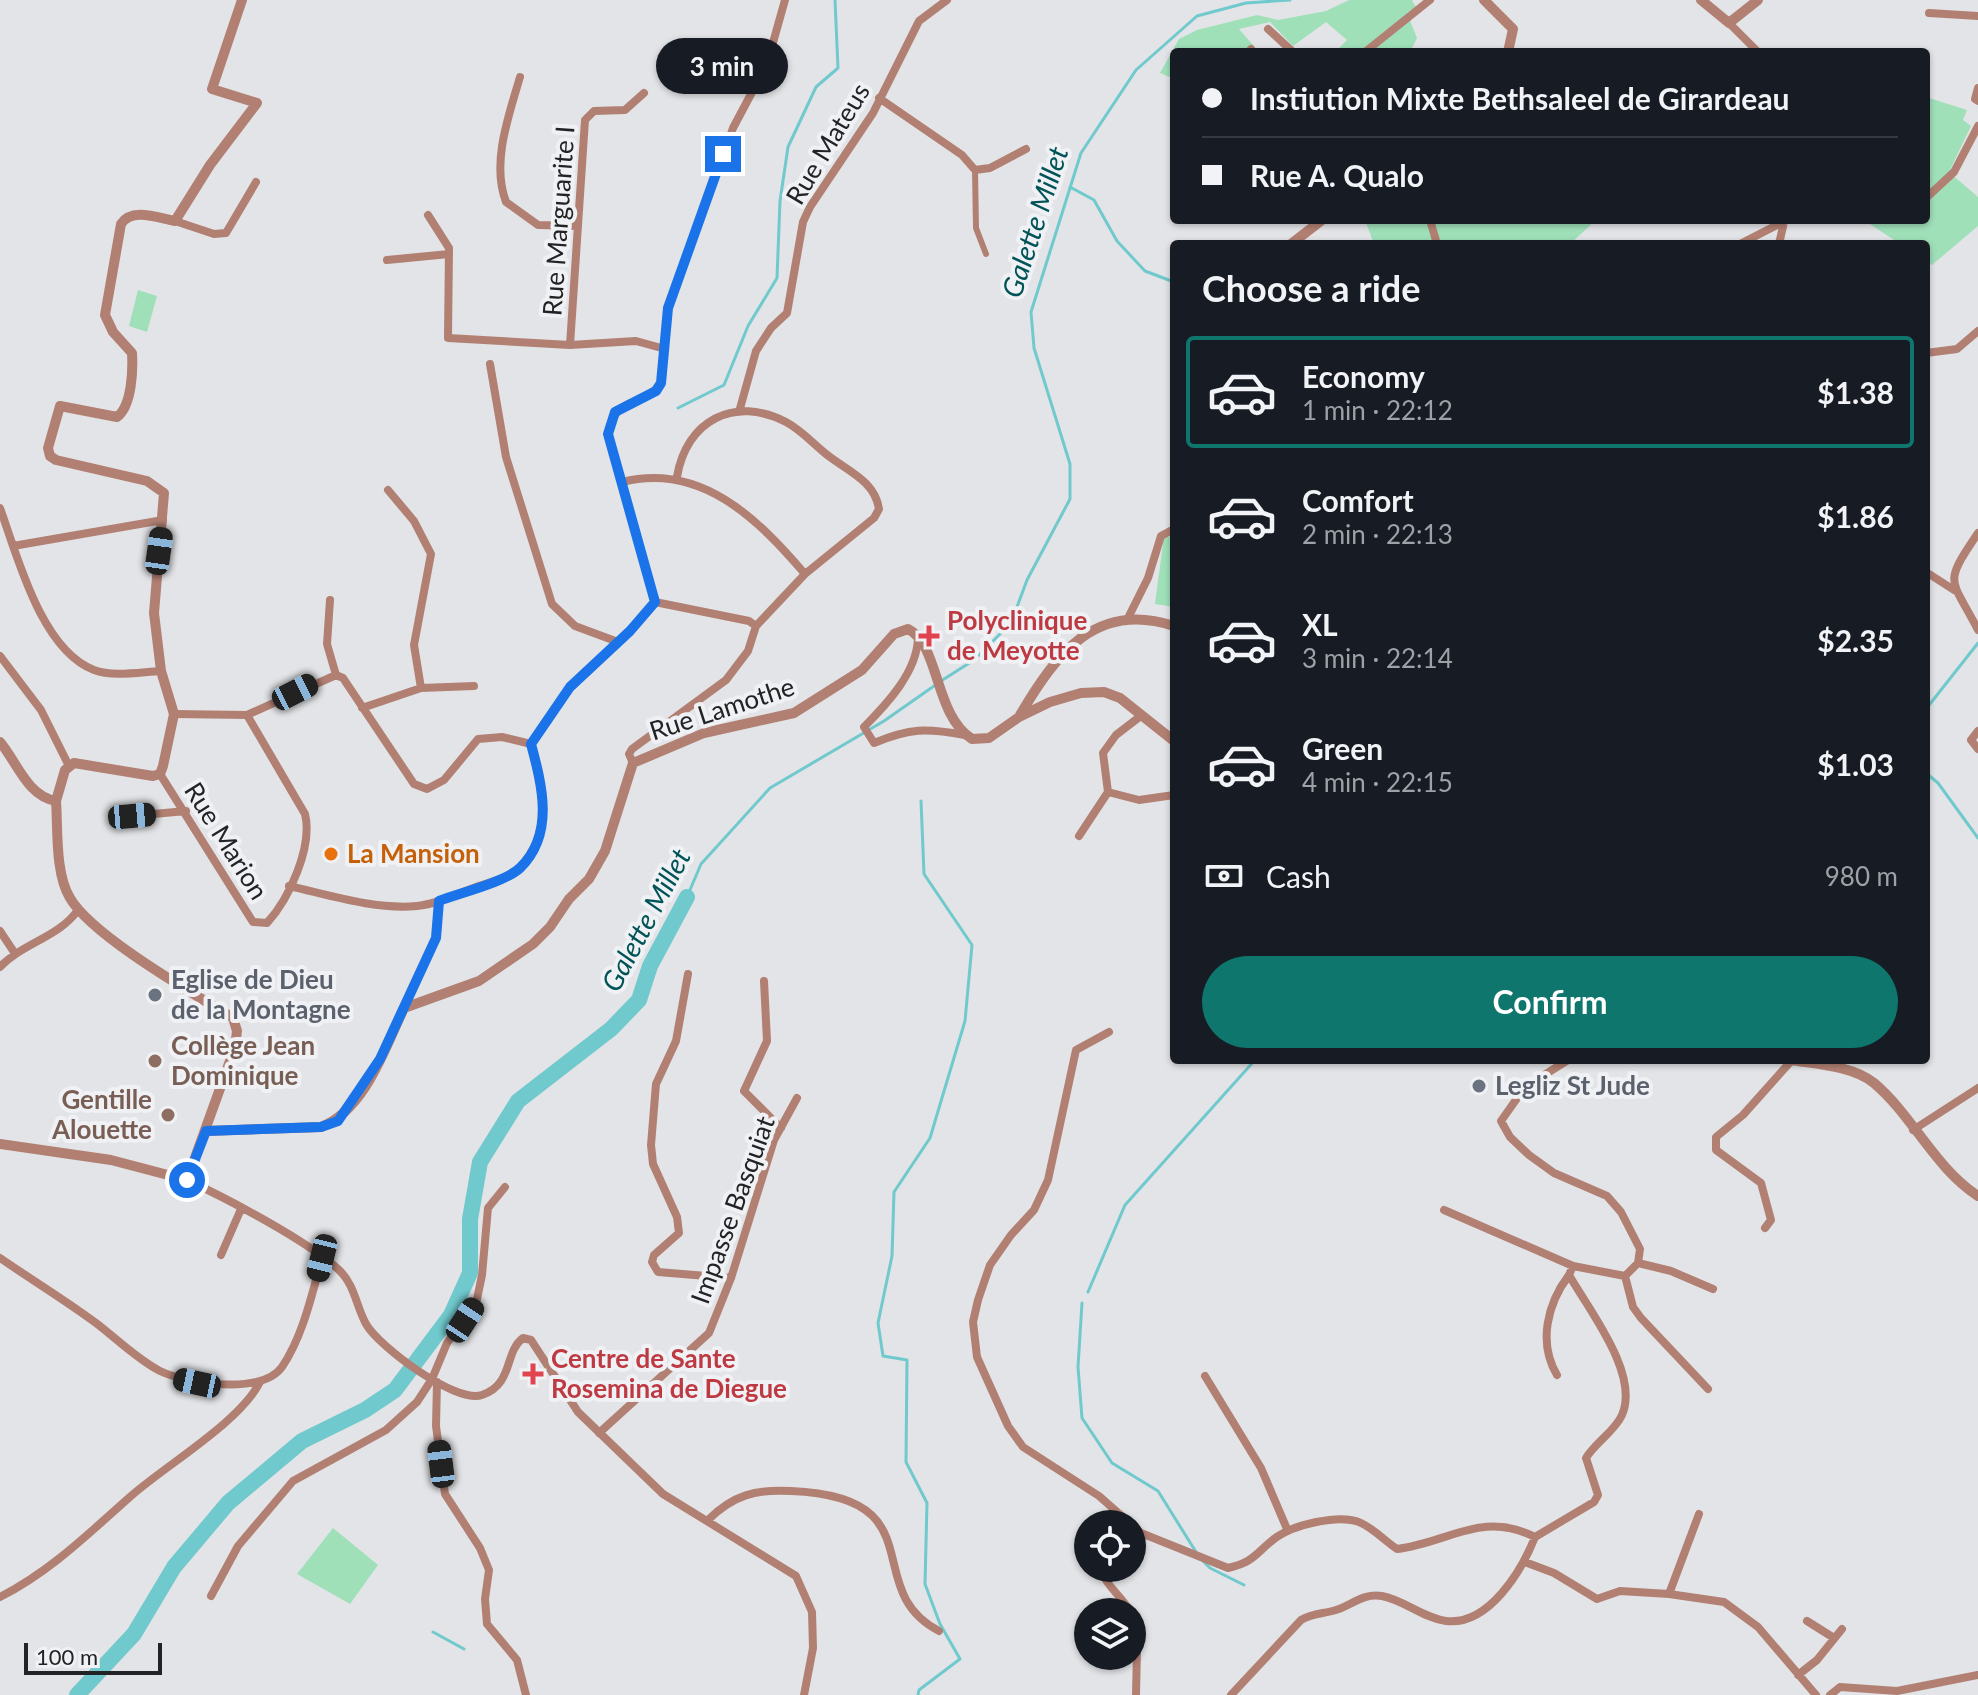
<!DOCTYPE html>
<html lang="en">
<head>
<meta charset="utf-8">
<style>
	body { margin:0; font-family:Lato,sans-serif; background:#242831; color:#f1f3f6; height:100vh; display:flex; flex-direction:column; font-size:30px; white-space:nowrap }
	* { box-sizing:border-box; margin:0 }
	p { font-size:26px; color:#9ea1a6 }
	.icon { flex:none; width:44px; height:44px; fill:none; stroke:currentColor; stroke-width:2; stroke-linecap:round; stroke-linejoin:round }
	.map { position:relative; flex:1; overflow:hidden }
	.sheet { position:absolute; left:1170px; top:240px; width:760px; height:824px; display:flex; flex-direction:column; background:#171b24; border-radius:8px; box-shadow:0 2px 6px #0004 }
	.sheet>* { flex:none }
	.guide { position:absolute; left:1170px; top:48px; width:760px; height:176px; border-radius:8px; box-shadow:0 2px 6px #0004; display:grid; align-content:center; height:176px; padding:0 32px; background:#171b24 }
	.fabs { position:absolute; left:1074px; top:1510px; display:grid; gap:16px }
	.fabs a { display:grid; place-items:center; width:72px; height:72px; border-radius:50%; background:#171b24; box-shadow:0 2px 6px #0004; font-size:40px }
	.scale { position:absolute; left:24px; bottom:20px; width:138px; box-sizing:border-box; padding-left:8px; border:4px solid #222324; border-top:0; font-size:22px; line-height:28px; white-space:nowrap; color:#222324; -webkit-text-stroke:6px #f0f1f4; paint-order:stroke }
	.end { position:absolute; width:36px; height:36px; margin:-18px; border:10px solid #1a73e8; background:#fff; box-shadow:0 0 0 4px #fff }
	.from { border-radius:50% }
	.bubble { position:absolute; height:56px; border-radius:28px; background:#171b24; box-shadow:0 2px 6px #0004; font-size:26px; font-weight:700; line-height:56px; text-align:center }
	.car { position:absolute; width:24px; height:48px; margin:-24px -12px; border-radius:10px; box-shadow:0 0 6px 2px #0007; background:linear-gradient(#222 24%,#8ab4d8 0 40%,#222 0 76%,#8ab4d8 0 86%,#222 0) }
	.guide b { display:flex; align-items:center; gap:28px; height:76px; font-size:30px }
	.guide b+b { border-top:2px solid #363941 }
	.guide i { width:20px; height:20px; background:#f1f3f6 }
	ul { padding:0; list-style:none }
	li { display:flex; align-items:center; gap:24px; height:112px; margin:0 16px 12px; padding:0 16px; border:4px solid transparent; border-radius:8px }
	li div { flex:1 }
	li b { display:block; font-size:30px }
	li em { font-style:normal; font-weight:700 }
	li.active { border-color:#0f766e }
	li>.icon { width:72px; height:72px; stroke-width:1.5 }
	h2 { padding:0 32px; font-size:36px; line-height:96px }
	.pay { display:flex; align-items:center; gap:20px; height:88px; padding:0 32px; font-size:30px }
	.pay p { margin-inline-start:auto }
	.button { display:flex; gap:16px; margin-top:auto; padding:16px 32px }
	.button a { flex:1; height:92px; border-radius:48px; background:#0f766e; color:#fff; font-size:32px; font-weight:700; line-height:92px; text-align:center }
	.map>svg:first-child { display:block }
	.green { fill:#9fe0b9 }
	.lines { fill:none; stroke-linecap:round; stroke-linejoin:round }
	.stream { stroke:#70c9cd; stroke-width:3 }
	.river { stroke:#70c9cd; stroke-width:16 }
	.pedestrian { stroke:#b28073; stroke-width:6 }
	.minor { stroke:#b28073; stroke-width:8 }
	.tertiary { stroke:#b28073; stroke-width:10 }
	.route { stroke:#1a73e8; stroke-width:10 }
	.health-dot { fill:#e0444e; stroke:#f0f1f4; stroke-width:3 }
	.food-dot { fill:#e8710a; stroke:#f0f1f4; stroke-width:3 }
	.worship-dot { fill:#6b7280; stroke:#f0f1f4; stroke-width:3 }
	.education-dot { fill:#8d6e63; stroke:#f0f1f4; stroke-width:3 }
	.labels { text-anchor:middle; stroke-width:8; stroke-linejoin:round; paint-order:stroke }
	.street-label { font-size:26px; fill:#222324; stroke:#f0f1f4 }
	.health-label { font-size:26px; font-weight:bold; fill:#be3a42; stroke:#f0f1f4; text-anchor:start }
	.food-label { font-size:26px; font-weight:bold; fill:#c56008; stroke:#f0f1f4; text-anchor:start }
	.worship-label { font-size:26px; font-weight:bold; fill:#5b616d; stroke:#f0f1f4; text-anchor:start }
	.education-label { font-size:26px; font-weight:bold; fill:#785e54; stroke:#f0f1f4; text-anchor:start }
	.water-label { font-size:28px; font-style:italic; fill:#005457; stroke:#f0f1f4 }
</style>
</head>
<body>
<div class="map">
<svg width="1978" height="1695" viewBox="0 0 1978 1695">
	<rect width="100%" height="100%" fill="#e3e4e7"/>
	<path class="green" d="M1349,0H1412L1416,7L1407,13L1417,38L1410,52H1335L1347,40L1326,22L1293,46L1270,22L1239,29L1259,52H1212L1208,48L1206,52H1174V79L1160,73L1179,39L1197,30L1257,15L1278,20L1326,11Z
		M1926,97L1967,110L1963,120L1971,126L1949,172L1978,197V226L1932,265L1926,261V244H1900L1864,220H1926Z
		M1365,220H1596L1570,244H1374Z
		M138,290L157,296L147,332L129,326Z
		M1164,536L1174,537V607L1155,604Z
		M333,1528L378,1565L350,1604L297,1574Z"/>
	<g class="lines">
		<path class="stream" d="M1070,187L1094,200L1117,241L1145,271L1174,282
			M678,408L724,385L748,326L777,278L780,201L788,147L816,87L838,68L835,0
			M941,681L974,660L1011,623L1027,580L1070,499V464L1034,348L1031,312L1081,153L1136,70L1197,16L1246,3L1290,0
			M1926,709L1978,643
			M1926,773L1938,783L1978,838
			M687,897L701,864L770,788L884,721L934,686
			M1088,1292L1125,1205L1255,1060
			M1082,1303L1078,1367L1082,1418L1112,1463L1158,1491L1196,1552
			M1203,1561L1210,1568L1244,1585
			M433,1632L464,1649
			M918,1695L919,1690L960,1659L940,1624L925,1584L927,1503L906,1462L907,1360L883,1356L878,1323L892,1256L894,1192L930,1138L965,1021L972,945L924,874L921,801"/>
		<path class="river" d="M77,1695L134,1634L174,1567L228,1503L302,1441L365,1410L395,1390L451,1315L470,1273V1219L480,1162L518,1101L611,1029L639,1000L650,966L687,897"/>
		<path class="pedestrian" d="M975,170L976,228L986,254"/>
		<path class="minor" d="M1929,13L1978,16
			M1729,23L1758,52
			M1268,29L1293,52
			M1251,49L1253,52
			M1365,52L1430,0
			M520,77C509,115 491,163 506,202L538,225L578,226
			M1978,88L1975,99L1978,101
			M879,98L962,155L975,170L990,168L1026,149
			M1926,198L1954,172L1978,126
			M428,215L449,248L448,338L570,345L636,341L665,349
			M1430,220L1437,244
			M175,221L214,234L226,233L256,182
			M1740,244L1787,220
			M1779,244L1784,222
			M387,260L449,254
			M570,345L585,120L594,111L625,110L644,93
			M1926,353L1957,349L1978,331
			M490,364L506,457L552,604L575,626L618,642
			M739,412L756,351L771,328L787,313L803,222L810,207L873,113L919,21L947,0
			M622,482C701,462 758,519 805,574
			M388,490L414,521L431,554L414,645L421,688
			M0,508C17,555 41,650 94,670C113,677 140,672 161,671
			M1978,533C1942,586 1951,577 1978,630
			M13,546L163,520
			M1926,572L1954,590
			M330,600L327,644L336,675
			M655,602L608,434C615,394 642,409 661,383L668,308L733,128L767,64L785,0
			M655,602L749,621L756,626
			M1127,620L1148,578L1161,536L1174,529
			M918,638C917,672 887,704 864,727L874,743C910,728 926,728 965,735
			M0,656L41,710L69,766
			M362,708L421,688L474,686
			M174,714L247,715L336,675L343,678L414,784L427,789L444,780L478,739L502,737L531,744L570,687L630,631L655,602
			M1978,731L1971,740L1978,749
			M633,763L629,754L632,749L726,680L748,651L756,626L805,574L874,518L879,509C875,482 850,472 830,457C815,446 803,431 786,422C734,395 686,421 677,477
			M160,774L253,922L267,923C289,899 313,847 305,814L247,715
			M1108,792L1139,800L1174,795
			M132,816L186,811
			M1079,836L1108,792L1103,753L1116,735L1142,715
			M289,886C329,895 375,910 417,906C437,904 457,894 476,887C489,882 511,878 520,867C554,832 542,786 531,744
			M0,931L14,952
			M0,967C23,943 59,937 78,910
			M688,974L676,1041L656,1084L651,1145L653,1164L677,1217L679,1233L654,1255L652,1262L658,1272L731,1278
			M764,981L767,1041L744,1091L781,1128
			M404,1008L436,938L439,901
			M1109,1032L1076,1050L1048,1180L1034,1210L1011,1235L990,1265L978,1300L973,1322L977,1357L1008,1426L1023,1447L1099,1496L1141,1533L1228,1568C1254,1562 1255,1554 1274,1539C1292,1525 1340,1513 1361,1523C1374,1529 1385,1541 1397,1549C1448,1543 1482,1510 1535,1537L1594,1502L1598,1495L1586,1458C1596,1442 1615,1431 1622,1415C1640,1374 1589,1310 1569,1275L1573,1266L1625,1276L1638,1263L1640,1249L1621,1212L1607,1196L1554,1173L1529,1155L1510,1137L1501,1121L1525,1087L1568,1060
			M1913,1130L1978,1088
			M187,1180C228,1199 308,1241 339,1270C355,1285 356,1306 366,1324C379,1347 456,1404 482,1395C514,1384 504,1352 523,1338L531,1340L578,1412L663,1494L796,1576L812,1612L813,1648L804,1695
			M1444,1210L1573,1266
			M1765,1228L1771,1220L1761,1183L1716,1150V1137L1743,1115L1792,1060
			M221,1255L241,1209
			M0,1258C32,1280 65,1300 96,1323C117,1339 138,1360 160,1371C187,1384 262,1395 282,1367C303,1336 312,1294 322,1258
			M1638,1263L1671,1271L1713,1289
			M1625,1276L1633,1307L1641,1318L1708,1389
			M1557,1375C1538,1343 1547,1304 1569,1275
			M1205,1376L1261,1468L1287,1529
			M437,1382L436,1426L445,1494L480,1548L489,1570L485,1599L487,1624L517,1660L526,1695
			M599,1433L709,1333L731,1278L774,1140L797,1098
			M708,1520C733,1495 756,1489 791,1491C938,1497 858,1589 939,1631
			M1525,1562L1554,1573L1597,1599L1620,1591L1669,1594L1699,1514
			M1102,1573C1109,1589 1122,1596 1130,1612
			M1669,1594L1724,1602L1758,1627L1816,1695
			M211,1596L238,1546L293,1481L386,1430L417,1402L432,1379L447,1343L476,1304L482,1275L488,1208L505,1187
			M0,1597C51,1571 89,1533 131,1496C166,1465 240,1422 260,1382
			M1132,1616L1137,1649L1136,1695
			M1807,1621L1834,1638
			M1798,1675L1817,1660L1842,1629
			M1231,1695L1301,1620C1313,1613 1323,1614 1336,1610C1352,1605 1363,1593 1382,1596C1404,1600 1423,1618 1446,1621C1489,1626 1522,1570 1535,1537
			M1830,1695L1840,1687L1897,1691L1978,1675"/>
		<path class="tertiary" d="M1484,0L1513,29L1508,52
			M1701,0L1729,23L1758,0
			M1291,244L1322,220
			M1020,715C1056,654 1096,600 1174,626
			M0,742C17,762 27,796 56,801L65,770L74,763L153,776L160,774L163,766L174,714L161,671L154,613L164,493L147,481L56,460L50,456L48,448L60,406L117,417C132,406 133,370 132,353L113,332L105,315L121,224C132,207 158,218 175,221L210,165L257,103L212,89L242,0
			M1791,1060C1816,1064 1853,1066 1874,1083C1913,1116 1934,1167 1978,1196
			M206,1131L321,1127C365,1110 385,1048 404,1008L479,981L533,944L550,927L569,899L589,879L605,851L633,763L704,733L794,713L862,670L894,634L908,629C940,645 934,715 972,739L989,738L1019,717L1050,702L1081,693L1104,692L1120,698L1174,741
			M0,1144L111,1160L187,1180L235,1047L237,1031L233,1018C194,994 92,936 70,898C55,874 58,829 56,801"/>
	</g>
	<g class="lines">
		<path class="route" d="M187,1180L206,1131L321,1127L338,1121L380,1059L436,938L439,901C460,893 505,882 520,868C555,834 542,785 531,744L570,687L630,631L655,602L608,434L615,412L656,391L661,383L668,308L723,154"/>
	</g>
	<g class="health-dot">
		<path d="M925 624h8v8h8v8h-8v8h-8v-8h-8v-8h8z"/>
		<path d="M529 1362h8v8h8v8h-8v8h-8v-8h-8v-8h8z"/>
	</g>
	<circle class="food-dot" cx="331" cy="854" r="8"/>
	<g class="worship-dot">
		<circle cx="155" cy="995" r="8"/>
		<circle cx="1479" cy="1086" r="8"/>
	</g>
	<g class="education-dot">
		<circle cx="155" cy="1061" r="8"/>
		<circle cx="168" cy="1115" r="8"/>
	</g>
	<g class="labels">
		<g class="street-label">
			<text transform="translate(828 144) rotate(-59)" y="9">Rue Mateus</text>
			<text transform="translate(559 221) rotate(-86)" y="9">Rue Marguarite I</text>
			<text transform="translate(722 709) rotate(-18)" y="9">Rue Lamothe</text>
			<text transform="translate(226 841) rotate(58)" y="9">Rue Marion</text>
			<text transform="translate(733 1210) rotate(-70)" y="9">Impasse Basquiat</text>
		</g>
		<g class="health-label">
			<text x="947" y="630">Polyclinique<tspan x="947" dy="30">de Meyotte</tspan></text>
			<text x="551" y="1368">Centre de Sante<tspan x="551" dy="30">Rosemina de Diegue</tspan></text>
		</g>
		<g class="food-label">
			<text x="347" y="863">La Mansion</text>
		</g>
		<g class="worship-label">
			<text x="171" y="989">Eglise de Dieu<tspan x="171" dy="30">de la Montagne</tspan></text>
			<text x="1495" y="1095">Legliz St Jude</text>
		</g>
		<g class="education-label">
			<text x="171" y="1055">Collège Jean<tspan x="171" dy="30">Dominique</tspan></text>
			<text x="152" y="1109" text-anchor="end">Gentille<tspan x="152" dy="30">Alouette</tspan></text>
		</g>
		<g class="water-label">
			<text transform="translate(1035 222) rotate(-72)" y="10">Galette Millet</text>
			<text transform="translate(646 920) rotate(-62)" y="10">Galette Millet</text>
		</g>
	</g>
</svg>
<div class="fabs">
<a><svg class="icon" aria-label="locate" viewBox="0 0 24 24"><circle cx="12" cy="12" r="6"/><path d="M12 2v4M12 18v4M2 12h4M18 12h4"/></svg></a>
<a><svg class="icon" aria-label="layers" viewBox="0 0 24 24"><path d="M12 4l9 5-9 5-9-5zM3 14l9 5 9-5"/></svg></a>
</div>
<div class="scale">100 m</div>
<i class="end from" style="left:187px;top:1180px"></i>
<i class="end" style="left:723px;top:154px"></i>
<div class="bubble" style="left:656px;top:38px;width:132px">3 min</div>
<i class="car" style="left:159px;top:551px;rotate:8deg"></i>
<i class="car" style="left:295px;top:692px;rotate:63deg"></i>
<i class="car" style="left:132px;top:816px;rotate:85deg"></i>
<i class="car" style="left:322px;top:1258px;rotate:194deg"></i>
<i class="car" style="left:465px;top:1320px;rotate:33deg"></i>
<i class="car" style="left:197px;top:1383px;rotate:282deg"></i>
<i class="car" style="left:441px;top:1464px;rotate:353deg"></i>
<div class="guide">
<b><i class="from"></i>Instiution Mixte Bethsaleel de Girardeau</b>
<b><i></i>Rue A. Qualo</b>
</div>
<section class="sheet">
<h2>Choose a ride</h2>
<ul>
<li class="active"><svg class="icon" aria-label="car" viewBox="0 0 24 24"><path d="M5 17H2v-5l4-1 3-4h7l3 4 3 1v5h-3M9 17h6M6 11h13"/><circle cx="7" cy="17" r="2"/><circle cx="17" cy="17" r="2"/></svg><div><b>Economy</b><p>1 min · 22:12</p></div><em>$1.38</em></li>
<li><svg class="icon" aria-label="car" viewBox="0 0 24 24"><path d="M5 17H2v-5l4-1 3-4h7l3 4 3 1v5h-3M9 17h6M6 11h13"/><circle cx="7" cy="17" r="2"/><circle cx="17" cy="17" r="2"/></svg><div><b>Comfort</b><p>2 min · 22:13</p></div><em>$1.86</em></li>
<li><svg class="icon" aria-label="car" viewBox="0 0 24 24"><path d="M5 17H2v-5l4-1 3-4h7l3 4 3 1v5h-3M9 17h6M6 11h13"/><circle cx="7" cy="17" r="2"/><circle cx="17" cy="17" r="2"/></svg><div><b>XL</b><p>3 min · 22:14</p></div><em>$2.35</em></li>
<li><svg class="icon" aria-label="car" viewBox="0 0 24 24"><path d="M5 17H2v-5l4-1 3-4h7l3 4 3 1v5h-3M9 17h6M6 11h13"/><circle cx="7" cy="17" r="2"/><circle cx="17" cy="17" r="2"/></svg><div><b>Green</b><p>4 min · 22:15</p></div><em>$1.03</em></li>
</ul>
<div class="pay"><svg class="icon" aria-label="cash" viewBox="0 0 24 24"><path d="M3 7h18v10H3z"/><circle cx="12" cy="12" r="2"/></svg>Cash<p>980 m</p></div>
<div class="button"><a>Confirm</a></div>
</section>
</div>
</body>
</html>
